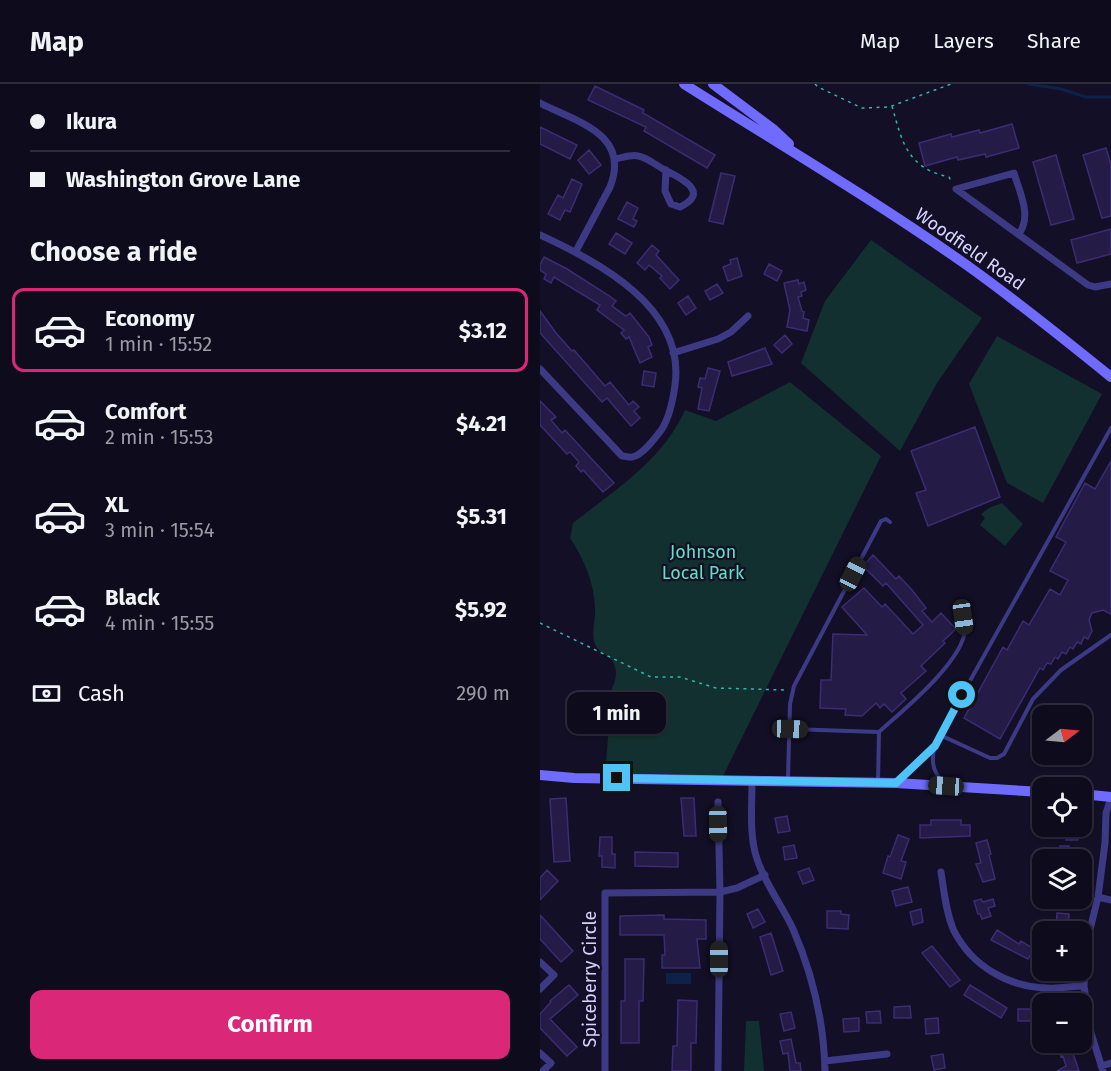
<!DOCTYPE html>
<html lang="en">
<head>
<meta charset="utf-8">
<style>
	body { margin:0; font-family:"Fira Sans",sans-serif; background:#1c1929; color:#f1f3f6; height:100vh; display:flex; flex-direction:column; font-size:22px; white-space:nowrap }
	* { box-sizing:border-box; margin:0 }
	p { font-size:20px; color:#9b9ba3 }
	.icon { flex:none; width:33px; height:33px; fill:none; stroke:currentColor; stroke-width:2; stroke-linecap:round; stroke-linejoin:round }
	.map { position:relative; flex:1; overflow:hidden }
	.panel { display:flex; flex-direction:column; background:#0e0b1c; width:540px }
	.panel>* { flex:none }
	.top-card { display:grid; align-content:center; height:132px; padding:0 30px; background:#0e0b1c }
	.needle { width:39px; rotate:74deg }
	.buttons { position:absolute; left:492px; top:621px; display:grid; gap:12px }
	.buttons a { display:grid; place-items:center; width:60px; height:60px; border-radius:12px; background:#0e0b1c; box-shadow:0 2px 4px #0004,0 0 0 2px #2e2b3b; font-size:30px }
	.end { position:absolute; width:27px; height:27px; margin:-14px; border:8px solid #4fc3f7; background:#111; box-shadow:0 0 0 3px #111 }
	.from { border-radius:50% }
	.bubble { position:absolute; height:42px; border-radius:12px; background:#0e0b1c; box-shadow:0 2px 4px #0004,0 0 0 2px #2e2b3b; font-size:20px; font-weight:700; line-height:42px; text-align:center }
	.car { position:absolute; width:18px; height:36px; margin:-18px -9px; border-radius:8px; box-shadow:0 0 4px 2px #0007; background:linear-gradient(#222 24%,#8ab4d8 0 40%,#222 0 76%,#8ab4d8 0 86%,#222 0) }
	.top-card b { display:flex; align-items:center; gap:21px; height:57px; font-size:22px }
	.top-card b+b { border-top:2px solid #2e2b3b }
	.top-card i { width:15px; height:15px; background:#f1f3f6 }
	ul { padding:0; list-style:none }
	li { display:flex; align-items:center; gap:18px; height:84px; margin:0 12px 9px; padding:0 18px; border:3px solid transparent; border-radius:12px }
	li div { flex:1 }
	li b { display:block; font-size:22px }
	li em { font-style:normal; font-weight:700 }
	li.active { border-color:#db2777 }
	li>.icon { width:54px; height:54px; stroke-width:1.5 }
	h2 { padding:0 30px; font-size:27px; line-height:72px }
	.pay { display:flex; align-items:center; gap:15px; height:66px; padding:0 30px; font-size:22px }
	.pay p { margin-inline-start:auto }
	.action { display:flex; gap:12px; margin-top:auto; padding:12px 30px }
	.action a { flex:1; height:69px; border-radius:12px; background:#db2777; color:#fff; font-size:24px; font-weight:700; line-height:69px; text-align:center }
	header { display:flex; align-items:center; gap:36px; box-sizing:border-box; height:84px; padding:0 30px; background:#0e0b1c; border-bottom:2px solid #2e2b3b }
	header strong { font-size:28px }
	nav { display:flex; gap:33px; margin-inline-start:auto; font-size:21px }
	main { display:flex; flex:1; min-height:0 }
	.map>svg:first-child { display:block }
	.green { fill:#12302f }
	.water { fill:#0c2248 }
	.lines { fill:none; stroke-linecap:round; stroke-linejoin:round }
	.stream { stroke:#0c2248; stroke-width:3 }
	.building { fill:#241b47; stroke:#3b2d73; stroke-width:1.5 }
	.path { stroke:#2fb8b0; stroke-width:1.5; stroke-dasharray:3 4.5; stroke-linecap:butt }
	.lane { stroke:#3d3a85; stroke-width:4 }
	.street { stroke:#3d3a85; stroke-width:7 }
	.secondary { stroke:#6f6bff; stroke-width:10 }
	.route { stroke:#4fc3f7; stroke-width:8 }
	.labels { text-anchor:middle; stroke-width:4.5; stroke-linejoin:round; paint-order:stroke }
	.street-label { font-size:18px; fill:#d9d4ff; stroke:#130f26 }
	.park-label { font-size:18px; fill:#5fe0c0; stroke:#130f26 }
</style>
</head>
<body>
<header>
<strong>Map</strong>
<nav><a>Map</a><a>Layers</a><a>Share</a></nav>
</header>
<main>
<section class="panel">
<div class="top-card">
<b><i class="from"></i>Ikura</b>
<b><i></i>Washington Grove Lane</b>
</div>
<h2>Choose a ride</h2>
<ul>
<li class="active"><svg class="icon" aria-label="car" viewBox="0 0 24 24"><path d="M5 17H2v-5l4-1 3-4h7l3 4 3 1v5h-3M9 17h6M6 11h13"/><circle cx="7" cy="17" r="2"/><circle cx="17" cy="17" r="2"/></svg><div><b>Economy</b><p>1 min · 15:52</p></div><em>$3.12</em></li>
<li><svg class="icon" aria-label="car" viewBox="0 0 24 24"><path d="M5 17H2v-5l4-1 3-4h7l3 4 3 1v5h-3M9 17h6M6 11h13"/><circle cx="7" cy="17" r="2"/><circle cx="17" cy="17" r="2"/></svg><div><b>Comfort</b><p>2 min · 15:53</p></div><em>$4.21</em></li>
<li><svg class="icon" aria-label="car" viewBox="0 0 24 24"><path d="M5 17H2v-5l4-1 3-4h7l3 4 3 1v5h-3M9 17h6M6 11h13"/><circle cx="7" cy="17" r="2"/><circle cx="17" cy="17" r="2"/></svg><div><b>XL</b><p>3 min · 15:54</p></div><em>$5.31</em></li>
<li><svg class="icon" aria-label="car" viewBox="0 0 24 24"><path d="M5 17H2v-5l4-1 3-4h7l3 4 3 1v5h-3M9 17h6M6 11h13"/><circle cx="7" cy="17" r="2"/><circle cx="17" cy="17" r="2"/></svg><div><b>Black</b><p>4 min · 15:55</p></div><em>$5.92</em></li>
</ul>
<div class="pay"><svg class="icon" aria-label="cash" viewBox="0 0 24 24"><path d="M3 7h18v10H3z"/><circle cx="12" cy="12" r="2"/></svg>Cash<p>290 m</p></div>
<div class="action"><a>Confirm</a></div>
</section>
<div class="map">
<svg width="571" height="987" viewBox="0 0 571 987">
	<rect width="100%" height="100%" fill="#130f26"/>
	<path class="green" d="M331,156L442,234L397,299L360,367L261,279L285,217Z
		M457,252L562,310L503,419L467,399L429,300Z
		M250,298L341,372L183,692L65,691L72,604C78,593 78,579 66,571C62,568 58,566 56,562C50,551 56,536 55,524C54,498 44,475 30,454L33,439C75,406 123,376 145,326L176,337Z
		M462,419L483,440L465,462L440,441L445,434L441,430L449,424Z
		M206,937H219L224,987H204Z"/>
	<path class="water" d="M126,889H151V900H126Z"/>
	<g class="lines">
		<path class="stream" d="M489,0L521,5L546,13H571"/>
	</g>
	<path class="building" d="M55,2L104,26L103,29L175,71L167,84L104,47L106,43L48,16Z
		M472,40L479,64L446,73L445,70L418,76L417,73L385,82L379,59L411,50L412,53L439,46L440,49Z
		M0,43L37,61L30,75L0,60Z
		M566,64L571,81V132L562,134L543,71Z
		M49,66L61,81L49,90L38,76Z
		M516,71L534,135L511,141L493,78Z
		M181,89L195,92L183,140L169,137Z
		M32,95L42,100L30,128L25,126L20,136L8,130L18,111L23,114Z
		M87,118L98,124L93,135L97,137L94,143L78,135Z
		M571,145V170L537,179L531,156Z
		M76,149L92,159L85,170L69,160Z
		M112,161L119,167L116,171L139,196L130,205L120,194L122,192L109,181L105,186L97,179Z
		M4,173L27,185L68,211L76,217L72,222L86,232L90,229L109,253L112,261L108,263L112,273L100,279L89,253L86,255L81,249L84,246L57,226L60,221L14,193L11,199L4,195L6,190L0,186V181Z
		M197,174L202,192L188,197L183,183L191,180L190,176Z
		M229,180L242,187L237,197L224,190Z
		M258,196L259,200L264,198L266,206L261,208L262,212L258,213L262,227L264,228L263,234L269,236L267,247L247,243L250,226L244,199Z
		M177,200L183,209L170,216L165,207Z
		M148,212L156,224L146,231L138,219Z
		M0,227L16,249L32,267L34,266L65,302L70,298L89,321L93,317L99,323L94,327L100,334L91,342L67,314L62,318L0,249Z
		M245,251L252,260L242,269L234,261Z
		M225,264L232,280L192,292L188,278Z
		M168,284L180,287L169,327L158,325L162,304L158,303L160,294L165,295Z
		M104,287L116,289L114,303L102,301Z
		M0,317L16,333L11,336L22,349L25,346L74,399L63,408L43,386L41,388L36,382L39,378L30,368L27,370L0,341Z
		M435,343L460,413L388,442L376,409L386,406L371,367Z
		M571,377V530L563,526L552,529L549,536L552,547L548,555L544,553L541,560L537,558L533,565L530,563L526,570L522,568L518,575L515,573L511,580L507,579L503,586L500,584L460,655L424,634L463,563L467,566L483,537L489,541L510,505L520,511L528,496L510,487L526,458L516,453L545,399L555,405Z
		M333,471L356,495L359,492L372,506L386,524L382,527L392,538L401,529L416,545L403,557L405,559L381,582L386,587L361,609L366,615L352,628L344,620L340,624L336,619L322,632L305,631L306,625L280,624L281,596H291L293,550L327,551L302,523L324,504L342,523L345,520L373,550L383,541L346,499L343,502L323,482Z
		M26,714L30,777L14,778L10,715Z
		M141,714H154L156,752H144Z
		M247,732L250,747L238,749L235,734Z
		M391,736H421V741H430V752L380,754V741H391Z
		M527,742H538V756H526Z
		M358,751L369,755L361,777L366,778L361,795L343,789L348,772L350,773Z
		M60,753H72V770H75V784L62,783V772H59Z
		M447,756L451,770L449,771L455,795L443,798L436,780L441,779L436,759Z
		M254,761L257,774L245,776L243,763Z
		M520,762H529L528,776H513L514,764H520Z
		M95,768L138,769V783L95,782Z
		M269,784L274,796L263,800L258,788Z
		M7,786L18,797L0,816V794Z
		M368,803L372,818L356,822L352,807Z
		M441,815L443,818L453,815L455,822L448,824L451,832L442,835L440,830H438L434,817Z
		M218,825L225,838L213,844L207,830Z
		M381,825L383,838L373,841L370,828Z
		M287,827H301V830L309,831L308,845L287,844Z
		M517,829L529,830L528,843L516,842Z
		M0,831L33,867L21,878L0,855Z
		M124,831V835L166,836V855H157L160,884H122V871H125L124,851H80V832Z
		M457,846L479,860L481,857L494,865L488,875L451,856Z
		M231,849L243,887L231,891L220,853Z
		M392,862L420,896L410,903L382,869Z
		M85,875H104L103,917H99V959H81V917H85Z
		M29,901L38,911L10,935L37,963L27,972L0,944V930L11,918L10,917Z
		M430,901L467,924L461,934L424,911Z
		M138,916L157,917L156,959H151V987H132L133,962H137Z
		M370,922L371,934H354V923Z
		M478,925H493V937H478Z
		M340,927L341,939H327L326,928Z
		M251,928L255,944L244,947L240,930Z
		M319,934V947L304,948L303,935Z
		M398,934L399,949L386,950L385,935Z
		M251,955L256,979H260L261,987H250L248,969L243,970L240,957Z
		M516,958H529L539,987H517L526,982L523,972L521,973Z
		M403,970L405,984L394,986L391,972Z"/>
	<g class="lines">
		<path class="path" d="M275,0L278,3L322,24L349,23L411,0
			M352,22C362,58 367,84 409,93L412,99
			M0,539L111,593H140L176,604L246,606"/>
		<path class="lane" d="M250,645L339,648L338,698
			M339,648C362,627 424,577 425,545C425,537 422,530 418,523
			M400,651L450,674H457L464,670L493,615L521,586L571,551
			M248,694L250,620L254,602L341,437L346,435L350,438
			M359,696L394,662
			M404,699C390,686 391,672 397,656L571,344"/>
		<path class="street" d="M0,19C37,38 91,50 70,103L36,167
			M75,75C82,74 92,70 98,72C106,73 116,81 123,85C139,93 172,108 140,123L131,120L125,107L126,86
			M479,150C492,131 480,110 474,89L416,105L548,201L555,203L571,200
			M0,151C58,178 146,223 135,301C133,316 130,332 122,345C116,353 102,372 92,373C89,374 86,372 82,372L0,285
			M133,269L178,255L191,248L208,232
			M212,698C212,723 209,751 217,775C225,800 242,821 253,845C272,889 284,939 285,987
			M401,788C404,807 406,829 414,847C432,882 468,903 507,904C519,905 532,902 544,902
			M558,813L571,816
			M0,878L14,891L0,905
			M0,969L11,979L3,987
			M285,977L347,970
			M561,982L571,979
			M65,987V809L180,808L197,804L225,791
			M178,987L180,808L178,718
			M563,987L551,949L544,902L546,862L558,813L565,759L566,729L571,714"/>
		<path class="secondary" d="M144,0C239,60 336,117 428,182C477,217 524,255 571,293
			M173,0L233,45L249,60
			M0,691L34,694L356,699L502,708
			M542,710L571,713"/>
	</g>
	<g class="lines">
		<path class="route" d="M77,694L356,699L395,662L422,611"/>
	</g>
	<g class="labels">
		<g class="street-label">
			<text transform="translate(430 165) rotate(35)" y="6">Woodfield Road</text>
			<text transform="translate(50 895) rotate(-90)" y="6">Spiceberry Circle</text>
		</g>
		<g class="park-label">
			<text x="163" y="474">Johnson<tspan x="163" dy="21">Local Park</tspan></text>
		</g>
	</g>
</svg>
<div class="buttons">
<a><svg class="needle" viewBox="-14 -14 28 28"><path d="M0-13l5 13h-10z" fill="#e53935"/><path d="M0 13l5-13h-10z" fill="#9b9ba3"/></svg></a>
<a><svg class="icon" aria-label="locate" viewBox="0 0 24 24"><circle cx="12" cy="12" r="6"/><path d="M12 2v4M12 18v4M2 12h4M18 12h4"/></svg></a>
<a><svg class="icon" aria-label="layers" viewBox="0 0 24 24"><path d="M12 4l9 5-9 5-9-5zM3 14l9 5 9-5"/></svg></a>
<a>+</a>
<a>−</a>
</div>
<i class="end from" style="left:422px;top:611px"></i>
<i class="end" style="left:77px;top:694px"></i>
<div class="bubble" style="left:27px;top:608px;width:99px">1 min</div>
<i class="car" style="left:313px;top:490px;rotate:27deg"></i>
<i class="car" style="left:423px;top:533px;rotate:172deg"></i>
<i class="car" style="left:250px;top:645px;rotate:92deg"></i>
<i class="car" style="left:406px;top:702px;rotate:274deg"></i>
<i class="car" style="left:178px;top:740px;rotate:179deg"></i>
<i class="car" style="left:179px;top:875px;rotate:0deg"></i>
</div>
</main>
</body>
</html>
